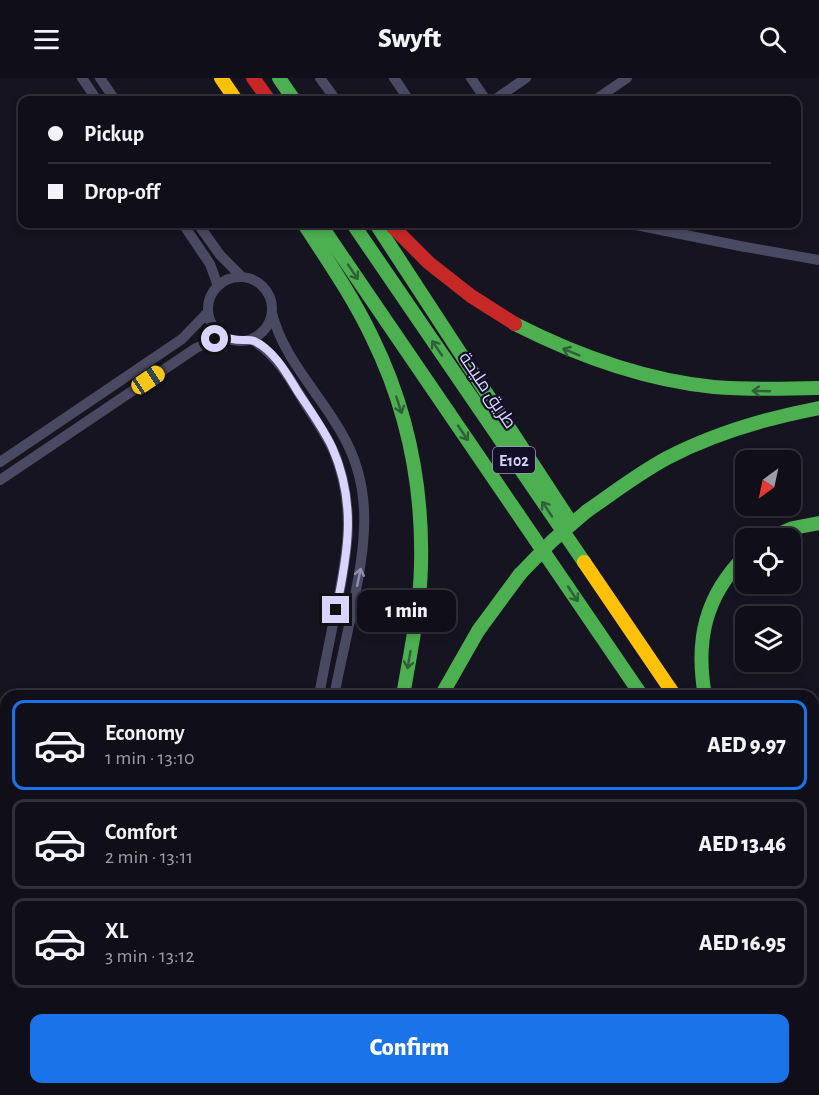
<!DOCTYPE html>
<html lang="en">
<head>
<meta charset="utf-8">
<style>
	body { margin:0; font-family:"Alegreya Sans",Cairo,sans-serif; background:#1e1d26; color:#f1f3f6; height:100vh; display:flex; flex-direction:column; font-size:22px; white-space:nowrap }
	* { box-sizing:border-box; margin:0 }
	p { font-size:20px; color:#9c9ca2 }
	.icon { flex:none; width:33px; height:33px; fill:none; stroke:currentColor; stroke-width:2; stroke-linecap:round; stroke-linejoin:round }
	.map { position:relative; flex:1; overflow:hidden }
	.panel { position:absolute; left:0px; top:612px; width:819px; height:405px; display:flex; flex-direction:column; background:#100f19; border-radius:18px 18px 0 0; box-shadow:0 3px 9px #0003,0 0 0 2px #302f38 }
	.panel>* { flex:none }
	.hud { position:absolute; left:18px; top:18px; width:783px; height:132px; border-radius:12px; box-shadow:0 3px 9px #0003,0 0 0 2px #302f38; display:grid; align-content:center; height:132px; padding:0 30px; background:#100f19 }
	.needle { width:39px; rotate:213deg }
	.buttons { position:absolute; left:735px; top:372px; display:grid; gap:12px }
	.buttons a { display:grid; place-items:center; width:66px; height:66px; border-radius:12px; background:#100f19; box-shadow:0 3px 9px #0003,0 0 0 2px #302f38; font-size:30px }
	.end { position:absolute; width:27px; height:27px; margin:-14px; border:8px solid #d9d4ff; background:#111; box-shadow:0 0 0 3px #111 }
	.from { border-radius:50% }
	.bubble { position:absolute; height:42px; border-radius:12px; background:#100f19; box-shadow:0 3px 9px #0003,0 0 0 2px #302f38; font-size:20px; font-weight:800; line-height:42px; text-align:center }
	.car { position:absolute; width:18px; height:36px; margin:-18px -9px; border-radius:8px; box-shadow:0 0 4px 2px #0007; background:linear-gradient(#f5c518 24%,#345 0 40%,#f5c518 0 76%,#345 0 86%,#f5c518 0) }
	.hud b { display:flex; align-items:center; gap:21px; height:57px; font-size:22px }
	.hud b+b { border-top:2px solid #302f38 }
	.hud i { width:15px; height:15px; background:#f1f3f6 }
	ul { padding:10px 0 0; list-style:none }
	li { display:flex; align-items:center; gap:18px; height:90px; margin:0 12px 9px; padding:0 18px; border:3px solid #302f38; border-radius:12px }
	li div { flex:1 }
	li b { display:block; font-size:22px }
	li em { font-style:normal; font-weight:800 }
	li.on { border-color:#1a73e8 }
	li>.icon { width:54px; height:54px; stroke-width:1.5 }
	.primary-button { display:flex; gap:12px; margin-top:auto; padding:12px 30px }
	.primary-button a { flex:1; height:69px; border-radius:12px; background:#1a73e8; color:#fff; font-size:24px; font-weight:800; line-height:69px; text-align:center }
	header { display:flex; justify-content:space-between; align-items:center; height:78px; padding:0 30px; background:#100f19; font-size:27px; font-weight:800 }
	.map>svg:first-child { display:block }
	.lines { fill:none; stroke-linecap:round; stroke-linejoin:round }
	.street { stroke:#4a4962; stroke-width:10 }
	.fast { stroke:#4caf50; stroke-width:14 }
	.slow { stroke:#ffc107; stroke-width:14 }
	.jam { stroke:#c62828; stroke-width:14 }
	.fast-bridge { stroke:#4caf50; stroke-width:14 }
	.oneway { stroke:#305f3b }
	.oneway2 { stroke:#928eb0 }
	.route { stroke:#d9d4ff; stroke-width:8 }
	.labels { text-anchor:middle; stroke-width:4.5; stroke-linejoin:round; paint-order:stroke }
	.shield { fill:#130f26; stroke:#9e99be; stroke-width:1.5 }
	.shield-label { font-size:16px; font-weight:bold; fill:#d9d4ff }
	.street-label { font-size:18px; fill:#d9d4ff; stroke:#130f26 }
</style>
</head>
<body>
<header><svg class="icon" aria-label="menu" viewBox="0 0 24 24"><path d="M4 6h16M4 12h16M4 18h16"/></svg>Swyft<svg class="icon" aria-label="search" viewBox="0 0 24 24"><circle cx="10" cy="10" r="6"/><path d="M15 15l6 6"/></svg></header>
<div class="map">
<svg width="819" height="1017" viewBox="0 0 819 1017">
	<rect width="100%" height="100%" fill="#161421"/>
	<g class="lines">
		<path class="street" d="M82,0L97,22
			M100,0L115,22
			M320,0L336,22
			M394,0L409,22
			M471,0L486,22
			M494,22L526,0
			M595,22L627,0
			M183,146L210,186L218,208
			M198,146L220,177L242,199
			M631,146L740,168L819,182
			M208 231a32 32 0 1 1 64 0a32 32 0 1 1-64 0Z
			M272,235C283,280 319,315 341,354C375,411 365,467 353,528C347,558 340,588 334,618
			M251,261C277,277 291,302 306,327C317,344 329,360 336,379C356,433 347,478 336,532C330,561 324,589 319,618
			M0,384L182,261L208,234
			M0,402L196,270L223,258
			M82,1017L90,1011
			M110,1017L119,1011"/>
		<path class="fast" d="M279,0L294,22
			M304,146C328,183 353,219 372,259C407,330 423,409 421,488C420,532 410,575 403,618
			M320,146L642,618
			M353,146L584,484
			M376,146L568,440
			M515,246C578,278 644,302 714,309C749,312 784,311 819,310
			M587,433C613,415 639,395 667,380C715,355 767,340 819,330
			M770,460L793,450L819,445
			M441,618L478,553L520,496
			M705,618C695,562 705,518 746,477
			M813,731L819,727
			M813,761L819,757
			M813,847L819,843
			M813,866L819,875
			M308,1017L312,1011
			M396,1017L404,1011
			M434,1017L443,1011
			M553,1017L562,1011"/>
		<path class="slow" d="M221,0L236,22
			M584,484L675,618
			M813,820L819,829"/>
		<path class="jam" d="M253,0L269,22
			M390,146L429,185L471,218L515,246
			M514,1017L523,1011
			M616,1017L618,1011"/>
		<path class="fast-bridge" d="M520,496L552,463L587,433"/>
	</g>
	<defs><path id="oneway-shaft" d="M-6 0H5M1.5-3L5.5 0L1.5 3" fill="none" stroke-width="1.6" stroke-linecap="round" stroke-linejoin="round" transform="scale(1.5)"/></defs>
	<g class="oneway">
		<use href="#oneway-shaft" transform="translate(353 194) rotate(56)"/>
		<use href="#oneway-shaft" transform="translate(437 270) rotate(-124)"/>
		<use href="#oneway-shaft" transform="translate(571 274) rotate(-158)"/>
		<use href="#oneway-shaft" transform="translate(761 313) rotate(-178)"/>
		<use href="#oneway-shaft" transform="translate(399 327) rotate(72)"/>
		<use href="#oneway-shaft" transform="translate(463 355) rotate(56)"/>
		<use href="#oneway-shaft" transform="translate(547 431) rotate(-124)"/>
		<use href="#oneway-shaft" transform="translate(573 516) rotate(56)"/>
		<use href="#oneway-shaft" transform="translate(409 582) rotate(100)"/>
	</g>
	<use class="oneway2" href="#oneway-shaft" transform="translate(359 499) rotate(-78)"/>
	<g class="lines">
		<path class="route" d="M215,261L223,258C236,265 247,260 254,263C274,272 287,296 298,314C310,332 323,350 332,369C357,425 348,475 336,532"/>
	</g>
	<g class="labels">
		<rect class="shield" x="493" y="369" width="42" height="26" rx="4.5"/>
		<g class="shield-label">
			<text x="514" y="388">E102</text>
		</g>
		<g class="street-label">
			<text transform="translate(488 312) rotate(56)" y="6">طريق مليحة</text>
		</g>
	</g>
</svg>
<div class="buttons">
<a><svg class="needle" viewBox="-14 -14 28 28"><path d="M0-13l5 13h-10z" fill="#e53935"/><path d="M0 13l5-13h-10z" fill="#9c9ca2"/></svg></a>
<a><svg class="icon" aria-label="locate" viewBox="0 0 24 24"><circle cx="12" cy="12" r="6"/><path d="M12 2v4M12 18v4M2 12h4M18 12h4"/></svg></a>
<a><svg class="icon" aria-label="layers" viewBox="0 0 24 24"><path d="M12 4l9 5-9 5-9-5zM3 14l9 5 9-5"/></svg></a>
</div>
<i class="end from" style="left:215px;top:261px"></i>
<i class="end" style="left:336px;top:532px"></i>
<div class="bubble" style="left:357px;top:512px;width:99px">1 min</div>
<i class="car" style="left:148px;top:302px;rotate:56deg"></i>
<div class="hud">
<b><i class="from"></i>Pickup</b>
<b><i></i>Drop-off</b>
</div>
<section class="panel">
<ul>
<li class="on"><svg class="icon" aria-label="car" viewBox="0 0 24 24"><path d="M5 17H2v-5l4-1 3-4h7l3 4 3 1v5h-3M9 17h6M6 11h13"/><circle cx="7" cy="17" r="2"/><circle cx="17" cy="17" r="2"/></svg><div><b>Economy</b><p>1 min · 13:10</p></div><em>AED 9.97</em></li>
<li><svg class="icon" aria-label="car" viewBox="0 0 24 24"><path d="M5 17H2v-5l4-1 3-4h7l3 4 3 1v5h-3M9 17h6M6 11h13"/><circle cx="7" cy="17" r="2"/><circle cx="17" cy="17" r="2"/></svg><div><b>Comfort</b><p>2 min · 13:11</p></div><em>AED 13.46</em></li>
<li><svg class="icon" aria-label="car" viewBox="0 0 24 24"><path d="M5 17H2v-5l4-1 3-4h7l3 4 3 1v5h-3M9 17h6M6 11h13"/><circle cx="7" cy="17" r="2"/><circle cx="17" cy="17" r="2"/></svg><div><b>XL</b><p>3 min · 13:12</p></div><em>AED 16.95</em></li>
</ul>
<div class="primary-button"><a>Confirm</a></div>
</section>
</div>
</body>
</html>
